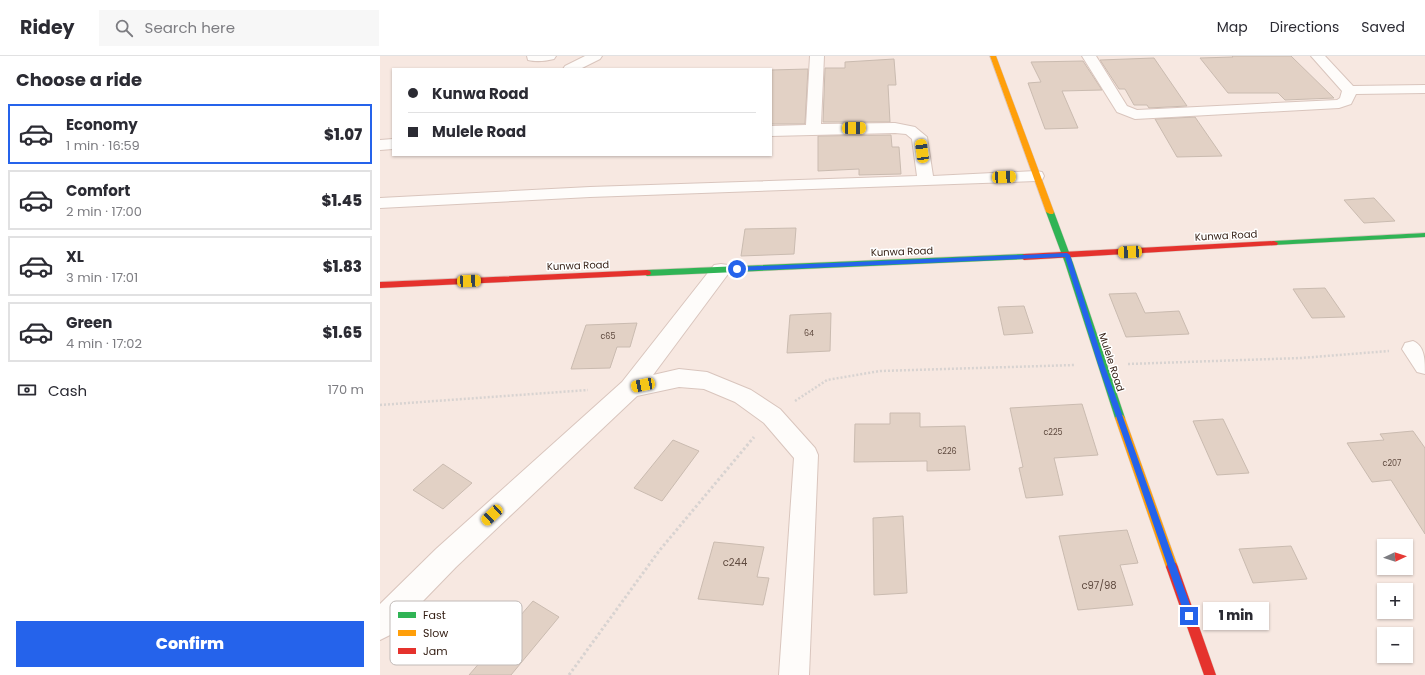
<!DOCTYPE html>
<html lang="en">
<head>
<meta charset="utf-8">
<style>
	body { margin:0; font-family:Poppins,sans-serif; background:#f7f7f7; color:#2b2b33; height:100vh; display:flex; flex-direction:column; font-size:15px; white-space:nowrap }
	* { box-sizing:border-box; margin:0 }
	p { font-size:13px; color:#7c7c81 }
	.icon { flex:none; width:22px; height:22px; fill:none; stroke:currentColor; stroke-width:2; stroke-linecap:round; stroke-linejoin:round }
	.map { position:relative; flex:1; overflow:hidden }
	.drawer { display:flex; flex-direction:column; background:#fff; width:380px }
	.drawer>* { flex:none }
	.hud { position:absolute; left:12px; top:12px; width:380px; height:88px; border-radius:0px; box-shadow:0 1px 3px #0004; display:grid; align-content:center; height:88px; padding:0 16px; background:#fff }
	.needle { width:26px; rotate:86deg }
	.buttons { position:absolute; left:997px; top:483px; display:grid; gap:8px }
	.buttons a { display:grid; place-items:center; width:36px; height:36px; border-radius:0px; background:#fff; box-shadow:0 1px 3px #0004; font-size:20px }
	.end { position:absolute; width:18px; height:18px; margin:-9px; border:5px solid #2563eb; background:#fff; box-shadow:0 0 0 2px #fff }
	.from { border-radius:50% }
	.bubble { position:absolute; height:28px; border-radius:0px; background:#fff; box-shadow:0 1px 3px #0004; font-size:13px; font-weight:800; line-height:28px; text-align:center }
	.car { position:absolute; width:12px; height:24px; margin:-12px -6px; border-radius:5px; box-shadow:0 0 3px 1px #0007; background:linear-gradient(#f5c518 24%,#345 0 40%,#f5c518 0 76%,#345 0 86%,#f5c518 0) }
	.hud b { display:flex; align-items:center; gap:14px; height:38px; font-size:15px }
	.hud b+b { border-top:1px solid #e1e1e2 }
	.hud i { width:10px; height:10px; background:#2b2b33 }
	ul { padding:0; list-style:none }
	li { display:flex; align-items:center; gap:12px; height:60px; margin:0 8px 6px; padding:0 8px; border:2px solid #e1e1e2; border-radius:0px }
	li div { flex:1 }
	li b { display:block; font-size:15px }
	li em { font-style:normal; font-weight:800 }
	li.on { border-color:#2563eb }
	li>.icon { width:36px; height:36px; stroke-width:1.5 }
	h2 { padding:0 16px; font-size:18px; line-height:48px }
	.pay { display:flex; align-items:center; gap:10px; height:44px; padding:0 16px; font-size:15px }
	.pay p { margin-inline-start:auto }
	.action { display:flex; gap:8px; margin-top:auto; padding:8px 16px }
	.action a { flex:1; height:46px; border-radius:0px; background:#2563eb; color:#fff; font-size:16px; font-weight:800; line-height:46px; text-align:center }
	header { display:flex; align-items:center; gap:24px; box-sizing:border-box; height:56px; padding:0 20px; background:#fff; border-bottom:1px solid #e1e1e2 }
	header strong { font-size:19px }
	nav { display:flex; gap:22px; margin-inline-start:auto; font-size:14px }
	.search { width:280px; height:36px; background:#f7f7f7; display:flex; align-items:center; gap:10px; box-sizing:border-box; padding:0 14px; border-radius:0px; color:#7c7c81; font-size:15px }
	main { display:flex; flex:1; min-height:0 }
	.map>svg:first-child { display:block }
	.building { fill:#e2d1c5; stroke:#cabbb0 }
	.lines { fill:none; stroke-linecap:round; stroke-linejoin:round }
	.street-casing { stroke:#d9c5bd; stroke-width:2 }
	.fast-casing { stroke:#d9c5bd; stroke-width:1 }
	.slow-casing { stroke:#d9c5bd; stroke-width:1 }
	.jam-casing { stroke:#d9c5bd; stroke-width:1 }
	.path-far1 { stroke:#d8d3d1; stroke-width:2.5; stroke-dasharray:2 2; stroke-linecap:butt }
	.path { stroke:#d8d3d1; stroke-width:3; stroke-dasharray:2.5 2.5; stroke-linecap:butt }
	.street { fill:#fefcfa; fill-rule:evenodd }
	.fast { fill:#30b455; fill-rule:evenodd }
	.slow { fill:#ff9f0a; fill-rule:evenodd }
	.jam { fill:#e5322d; fill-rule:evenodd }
	.route { fill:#2563eb }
	.labels { text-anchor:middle; stroke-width:3; stroke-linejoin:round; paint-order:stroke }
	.number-label { font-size:8px; fill:#5e493e }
	.street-label { font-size:10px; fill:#2f190e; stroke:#fff }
	.near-number-label { font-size:10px; fill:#5e493e }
	.key { fill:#fff; stroke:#c1bab7; stroke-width:1 }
	.key-label { font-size:11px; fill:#2f190e }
</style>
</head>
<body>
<header>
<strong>Ridey</strong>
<div class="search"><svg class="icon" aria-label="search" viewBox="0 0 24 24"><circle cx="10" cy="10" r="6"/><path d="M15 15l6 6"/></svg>Search here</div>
<nav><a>Map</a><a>Directions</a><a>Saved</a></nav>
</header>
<main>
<section class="drawer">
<h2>Choose a ride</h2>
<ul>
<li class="on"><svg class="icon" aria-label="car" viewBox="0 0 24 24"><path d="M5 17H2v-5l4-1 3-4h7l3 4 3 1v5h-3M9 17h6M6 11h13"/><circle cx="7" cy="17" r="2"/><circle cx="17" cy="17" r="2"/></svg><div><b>Economy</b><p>1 min · 16:59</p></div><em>$1.07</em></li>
<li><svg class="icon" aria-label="car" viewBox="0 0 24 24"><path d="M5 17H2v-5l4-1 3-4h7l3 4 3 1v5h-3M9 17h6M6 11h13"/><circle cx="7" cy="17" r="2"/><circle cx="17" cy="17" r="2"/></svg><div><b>Comfort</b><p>2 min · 17:00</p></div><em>$1.45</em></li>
<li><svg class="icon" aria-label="car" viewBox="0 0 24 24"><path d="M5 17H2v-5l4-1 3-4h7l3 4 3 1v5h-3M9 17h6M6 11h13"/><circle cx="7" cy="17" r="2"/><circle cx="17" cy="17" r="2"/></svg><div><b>XL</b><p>3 min · 17:01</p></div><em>$1.83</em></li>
<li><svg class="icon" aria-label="car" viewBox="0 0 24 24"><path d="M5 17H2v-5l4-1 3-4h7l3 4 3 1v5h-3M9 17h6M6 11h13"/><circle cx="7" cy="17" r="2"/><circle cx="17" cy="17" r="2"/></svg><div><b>Green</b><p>4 min · 17:02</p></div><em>$1.65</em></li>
</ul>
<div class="pay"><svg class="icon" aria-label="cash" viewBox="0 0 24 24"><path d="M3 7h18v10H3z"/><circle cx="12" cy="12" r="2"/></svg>Cash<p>170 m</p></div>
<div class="action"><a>Confirm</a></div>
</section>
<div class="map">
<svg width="1045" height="619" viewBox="0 0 1045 619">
	<rect width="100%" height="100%" fill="#f7e8e1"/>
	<path class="building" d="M852,0H911L954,42L905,44L898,37H848L820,2L853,1Z
		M774,2L807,50L769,52L767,49H754L745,33H739L720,4Z
		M514,3L516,29H508L510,66H443L445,12H465V6Z
		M703,5L722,34L682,35L698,72L665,73L648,27L661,26L651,6Z
		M428,13L425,68H391V14Z
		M815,61L842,100L797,101L775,63Z
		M511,79L512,91H519L521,118L479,119V113L438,115V80Z
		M994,142L1015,165L984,167L964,144Z
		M416,172L414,198L361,200L365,173Z
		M945,232L965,261L932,262L913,233Z
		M756,237L765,257L799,255L809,278L746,281L729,238Z
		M644,250L653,277L624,279L618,251Z
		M451,257L450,295L407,297L410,259Z
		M257,267L250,291H237L230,312L191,313L206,269Z
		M702,348L718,399L674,402L683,439L646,442L639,412L643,411L630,352Z
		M510,357H540V371L585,370L590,414L547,415V405L474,406L475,368H510Z
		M843,363L869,417L837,419L813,365Z
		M1033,375L1045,392V478L1011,424L992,426L967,387L1004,384L1000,378Z
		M293,384L319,395L282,445L254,432Z
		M63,408L92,427L63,453L33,434Z
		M523,460L527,537L494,539L493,462Z
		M747,474L758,507L740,509L753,549L698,554L679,480Z
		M334,486L384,491L377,521L389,522L383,549L318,543Z
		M911,490L927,523L873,527L859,493Z
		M153,545L179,561L131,619H89Z"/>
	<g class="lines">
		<g class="street-casing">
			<path id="street" d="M147,0H176L174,3C166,5 156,6 148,4Z
				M205,0H222L220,3L200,13H183L185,10Z
				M430,0H444L441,68L515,67L535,71L547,81L553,120L656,115L662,116L664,120L662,124L656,125L210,141L0,152V142L210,131L537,120L532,83L526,78L515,77L391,80V70L426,69Z
				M702,0H716L747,50L757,54L957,44L960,42L962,35L931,0H945L973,30L1045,29V37L976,38L971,48L959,52L755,63L737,56Z
				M13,83V93L0,94V84Z
				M341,208L348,209L351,214L273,319L299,313L327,316L371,334L400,353L435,392L438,399L429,619H399L414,402L384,367L355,346L324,333L299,331L257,340L76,511L10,579L0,584V548L56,493L242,326L334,209Z
				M1033,285C1045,290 1045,304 1045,318L1037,316L1022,293L1025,287Z"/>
		</g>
		<g class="fast-casing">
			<path id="fast" d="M667,154H670L674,156L693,207L745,362L743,365L740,366L737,365L735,362L685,207L666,156Z
				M1045,177V181L894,189L890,187L894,185Z
				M644,198L648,201L647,203L267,220L263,217L267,214Z"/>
		</g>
		<g class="slow-casing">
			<path id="slow" d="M610,0H616L674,156L673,158H670L666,156Z
				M740,358L743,359L745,362L798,511L796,515L792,516L788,515L786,511L735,362L737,359Z"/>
		</g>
		<g class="jam-casing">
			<path id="jam" d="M894,185L898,187L897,189L644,204L640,201L644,198Z
				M267,214L270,215L271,217L270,219L0,232V226Z
				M792,506L796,507L798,511L836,619H824L786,511L788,507Z"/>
		</g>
		<path class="path-far1" d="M748,308L921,302L1009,295
			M415,345L447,324L500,315L695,309
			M0,349L208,334"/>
		<path class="path" d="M189,619L279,495L374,381"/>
		<use href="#street" class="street"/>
		<use href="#fast" class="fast"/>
		<use href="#slow" class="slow"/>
		<use href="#jam" class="jam"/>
	</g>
	<path class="route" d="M687,197L690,199L724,308L814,560L812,563L809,564L806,563L805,560L718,308L685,201L357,215L354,213L357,211Z"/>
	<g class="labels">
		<g class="number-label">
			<text x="429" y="280">64</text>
			<text x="228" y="283">c65</text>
			<text x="673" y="379">c225</text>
			<text x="567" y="398">c226</text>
			<text x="1012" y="410">c207</text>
		</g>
		<g class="street-label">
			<text transform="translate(846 179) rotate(-3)" y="4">Kunwa Road</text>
			<text transform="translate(522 195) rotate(-2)" y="4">Kunwa Road</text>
			<text transform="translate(198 209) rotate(-2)" y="4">Kunwa Road</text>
			<text transform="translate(732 306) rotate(72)" y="4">Mulele Road</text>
		</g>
		<g class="near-number-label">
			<text x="355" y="510">c244</text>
			<text x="719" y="533">c97/98</text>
		</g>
	</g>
	<rect x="10" y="545" width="132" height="64" rx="6" class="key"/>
	<rect x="18" y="556" width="18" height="6" fill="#30b455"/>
	<rect x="18" y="574" width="18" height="6" fill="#ff9f0a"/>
	<rect x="18" y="592" width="18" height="6" fill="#e5322d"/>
	<g class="key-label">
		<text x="43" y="563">Fast</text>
		<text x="43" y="581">Slow</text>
		<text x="43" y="599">Jam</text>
	</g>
</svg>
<div class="buttons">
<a><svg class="needle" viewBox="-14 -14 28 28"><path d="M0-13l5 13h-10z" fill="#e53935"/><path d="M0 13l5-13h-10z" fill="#7c7c81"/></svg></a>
<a>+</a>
<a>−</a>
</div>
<i class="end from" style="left:357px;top:213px"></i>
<i class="end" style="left:809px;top:560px"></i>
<div class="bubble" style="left:823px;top:546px;width:66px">1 min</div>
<i class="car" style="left:474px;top:72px;rotate:89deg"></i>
<i class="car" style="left:542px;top:95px;rotate:352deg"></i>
<i class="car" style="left:624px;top:121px;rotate:87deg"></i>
<i class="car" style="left:750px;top:196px;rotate:267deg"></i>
<i class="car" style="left:89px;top:225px;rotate:87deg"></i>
<i class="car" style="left:263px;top:329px;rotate:259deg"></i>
<i class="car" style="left:112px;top:459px;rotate:227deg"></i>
<div class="hud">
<b><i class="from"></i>Kunwa Road</b>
<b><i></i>Mulele Road</b>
</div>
</div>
</main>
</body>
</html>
